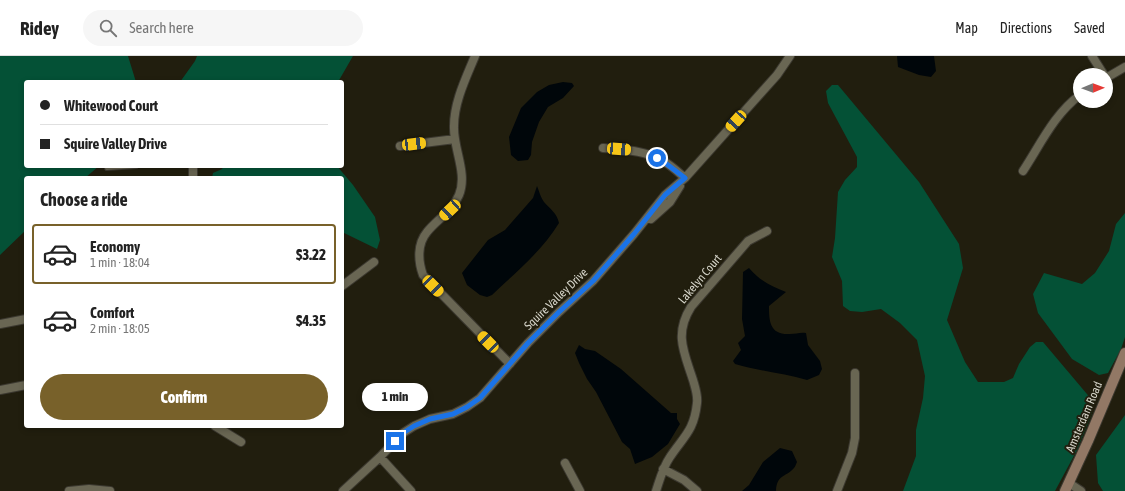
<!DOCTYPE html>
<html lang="en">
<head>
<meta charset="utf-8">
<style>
	body { margin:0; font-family:"Asap Condensed",sans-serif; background:#f6f6f6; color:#222; height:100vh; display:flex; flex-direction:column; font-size:15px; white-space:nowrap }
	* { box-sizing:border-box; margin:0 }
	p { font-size:13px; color:#767676 }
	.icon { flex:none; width:22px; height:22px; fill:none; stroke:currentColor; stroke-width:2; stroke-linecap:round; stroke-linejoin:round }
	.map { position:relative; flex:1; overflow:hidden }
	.side { position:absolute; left:24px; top:120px; width:320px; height:252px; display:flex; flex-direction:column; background:#fff; border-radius:4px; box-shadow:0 2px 6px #0003 }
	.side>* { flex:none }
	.banner { position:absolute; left:24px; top:24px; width:320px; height:88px; border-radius:4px; box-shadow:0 2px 6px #0003; display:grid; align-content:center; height:88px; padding:0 16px; background:#fff }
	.needle { width:26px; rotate:89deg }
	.controls { position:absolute; left:1073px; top:12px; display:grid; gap:8px }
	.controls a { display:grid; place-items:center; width:40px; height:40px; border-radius:50%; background:#fff; box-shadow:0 2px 6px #0003; font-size:20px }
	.end { position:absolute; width:18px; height:18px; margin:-9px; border:5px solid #1a73e8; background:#fff; box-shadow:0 0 0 2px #fff }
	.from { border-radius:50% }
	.bubble { position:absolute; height:28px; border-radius:14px; background:#fff; box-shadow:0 2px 6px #0003; font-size:13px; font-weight:800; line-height:28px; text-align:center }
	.car { position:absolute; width:12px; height:24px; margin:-12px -6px; border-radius:5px; box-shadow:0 0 3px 1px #0007; background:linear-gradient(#f5c518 24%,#345 0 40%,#f5c518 0 76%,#345 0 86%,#f5c518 0) }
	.banner b { display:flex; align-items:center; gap:14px; height:38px; font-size:15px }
	.banner b+b { border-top:1px solid #e0e0e0 }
	.banner i { width:10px; height:10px; background:#222 }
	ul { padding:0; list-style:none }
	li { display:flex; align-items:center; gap:12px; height:60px; margin:0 8px 6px; padding:0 8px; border:2px solid transparent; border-radius:4px }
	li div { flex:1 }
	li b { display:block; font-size:15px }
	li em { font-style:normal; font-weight:800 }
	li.on { border-color:#78612a }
	li>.icon { width:36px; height:36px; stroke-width:1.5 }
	h2 { padding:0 16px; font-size:18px; line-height:48px }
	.action { display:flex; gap:8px; margin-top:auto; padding:8px 16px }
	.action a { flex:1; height:46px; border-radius:24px; background:#78612a; color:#fff; font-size:16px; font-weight:800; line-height:46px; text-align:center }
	header { display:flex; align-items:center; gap:24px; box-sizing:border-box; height:56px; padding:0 20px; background:#fff; border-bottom:1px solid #e0e0e0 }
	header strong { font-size:19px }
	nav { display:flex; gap:22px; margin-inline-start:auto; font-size:14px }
	.search { width:280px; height:36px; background:#f6f6f6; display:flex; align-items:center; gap:10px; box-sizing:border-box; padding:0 14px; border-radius:22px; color:#767676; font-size:15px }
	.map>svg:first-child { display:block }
	.forest { fill:#045136 }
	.water { fill:#00060a }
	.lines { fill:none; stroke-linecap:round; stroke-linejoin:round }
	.lane-casing { stroke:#3c3930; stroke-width:6 }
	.street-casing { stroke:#3c3930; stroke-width:10 }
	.secondary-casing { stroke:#3c3930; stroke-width:12 }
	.lane { stroke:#696653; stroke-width:4 }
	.street { stroke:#696653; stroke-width:8 }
	.secondary { stroke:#927865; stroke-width:10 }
	.route { stroke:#1a73e8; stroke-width:5 }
	.labels { text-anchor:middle; stroke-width:4; stroke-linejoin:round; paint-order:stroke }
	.street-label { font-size:12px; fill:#d6d5ca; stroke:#211e0e }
</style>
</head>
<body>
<header>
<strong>Ridey</strong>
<div class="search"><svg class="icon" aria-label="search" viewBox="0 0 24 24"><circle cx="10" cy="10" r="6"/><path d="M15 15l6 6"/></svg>Search here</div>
<nav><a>Map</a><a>Directions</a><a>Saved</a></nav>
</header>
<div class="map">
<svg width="1125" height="435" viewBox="0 0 1125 435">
	<rect width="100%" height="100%" fill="#211e0e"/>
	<path class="forest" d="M0,0H128L136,26H26V110H99L85,122H26V174L0,199Z
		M197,0H353L338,26H180L195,5Z
		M832,29H838L919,126L959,188L963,212L947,264L965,306L978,326H1004L1013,322L1019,308L1030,291L1036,286H1043L1092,344V357L1077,394L1055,435H903L916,400V374L923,342L925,320L917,284L900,267L881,253L862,256L850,255L843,250L842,225L832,201L835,182L838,136L845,124L857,111V101L828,47L826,35Z
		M224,110H337L353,129L375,161L380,184L377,193L342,176V122H212L213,117L222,113Z
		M1125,157V281L1121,293L1108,317L1099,319L1072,303L1038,257L1033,238L1044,217L1082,228L1095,217L1109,195L1116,168Z
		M1125,359V435H1103L1098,427L1096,399Z"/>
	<path class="water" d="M897,0H934L936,15L931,21L919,19L898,11Z
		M563,26L572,27L574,30L563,42L548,51L539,66L532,86L531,99L528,104L518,105L511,99L509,81L521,52L537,36L549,29Z
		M537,130C539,135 541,142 544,146C550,153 557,157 559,167C542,195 516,216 492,239L487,241L480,239L467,229L462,217L488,184L505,174L533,142Z
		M749,212C760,225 771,230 786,236L769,250C769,266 770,279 790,278C796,278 800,276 806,277L808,289L820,305L822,313L819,319L807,324C783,317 759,315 735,308L733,305L741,294L738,287L745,280L742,263L743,216Z
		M579,289L585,293L595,295L621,313L671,357H677V363L680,368L668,388L652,401L635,408L630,393L622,386L596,336L587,323L579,307L575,297Z
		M780,392L792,395L797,406C796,408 795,411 794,412C785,422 777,418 776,435H742L749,429L763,406Z"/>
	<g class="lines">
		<g class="lane-casing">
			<path id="lane" d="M107,112L136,110"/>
		</g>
		<g class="street-casing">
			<path id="street" d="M475,0C466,22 454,46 454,70C453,93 468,117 459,139C452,156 437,163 427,176C417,188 418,205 423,219L510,308
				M1092,0L1104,19
				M1106,22L1125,11
				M400,90L455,83
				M603,92C624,94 644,94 663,105C671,109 678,116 685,122
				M193,110V122
				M1023,115C1040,89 1055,57 1080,39
				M651,163L670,146L680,130
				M342,230L374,206
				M0,268L26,263
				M0,334L26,329
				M215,370L241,386
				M380,401L411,435
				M565,407L580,435
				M663,413L684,424L697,435
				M1069,427L1081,435
				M69,435L89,433L110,435
				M343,435L380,401L403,377L414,370L430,363L453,358L467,351L480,342L528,287L559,256L593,225L634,178L665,139L685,122L777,19L790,0
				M656,435C660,423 663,411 670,401C684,380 694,375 697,347C698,339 695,331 693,324C684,296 674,278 691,251L748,185L767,175
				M837,435L852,397L855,382V317"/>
		</g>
		<g class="secondary-casing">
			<path id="secondary" d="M1065,435L1088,385L1125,297"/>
		</g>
		<use href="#lane" class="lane"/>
		<use href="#street" class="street"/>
		<use href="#secondary" class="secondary"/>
	</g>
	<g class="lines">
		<path class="route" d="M395,385L403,377L414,370L430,363L453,358L467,351L480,342L528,287L559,256L593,225L634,178L665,139L685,122L664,106L657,102"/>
	</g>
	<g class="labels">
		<g class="street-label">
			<text transform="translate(700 223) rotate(-50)" y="4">Lakelyn Court</text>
			<text transform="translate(556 243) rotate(-44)" y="4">Squire Valley Drive</text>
			<text transform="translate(1084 361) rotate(-67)" y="4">Amsterdam Road</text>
		</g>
	</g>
</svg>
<div class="controls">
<a><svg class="needle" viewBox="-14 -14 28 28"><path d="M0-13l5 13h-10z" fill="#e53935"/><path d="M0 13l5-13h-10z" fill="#767676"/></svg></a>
</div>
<i class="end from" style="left:657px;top:102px"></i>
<i class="end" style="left:395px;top:385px"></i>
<div class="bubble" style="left:362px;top:327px;width:66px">1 min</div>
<i class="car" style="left:736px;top:65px;rotate:222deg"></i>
<i class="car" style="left:414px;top:88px;rotate:83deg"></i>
<i class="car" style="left:619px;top:93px;rotate:94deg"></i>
<i class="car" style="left:450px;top:154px;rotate:227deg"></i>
<i class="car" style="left:433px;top:230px;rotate:135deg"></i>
<i class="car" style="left:488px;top:286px;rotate:315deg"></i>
<div class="banner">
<b><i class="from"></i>Whitewood Court</b>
<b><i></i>Squire Valley Drive</b>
</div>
<section class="side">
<h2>Choose a ride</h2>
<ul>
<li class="on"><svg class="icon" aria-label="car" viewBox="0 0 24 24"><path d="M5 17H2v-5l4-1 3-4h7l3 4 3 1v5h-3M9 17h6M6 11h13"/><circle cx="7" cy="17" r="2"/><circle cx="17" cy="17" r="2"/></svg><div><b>Economy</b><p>1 min · 18:04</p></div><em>$3.22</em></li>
<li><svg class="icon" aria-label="car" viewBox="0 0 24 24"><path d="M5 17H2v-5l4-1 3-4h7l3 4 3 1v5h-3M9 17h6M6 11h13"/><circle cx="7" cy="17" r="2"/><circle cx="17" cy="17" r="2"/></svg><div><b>Comfort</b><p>2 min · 18:05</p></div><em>$4.35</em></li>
</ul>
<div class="action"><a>Confirm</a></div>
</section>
</div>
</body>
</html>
